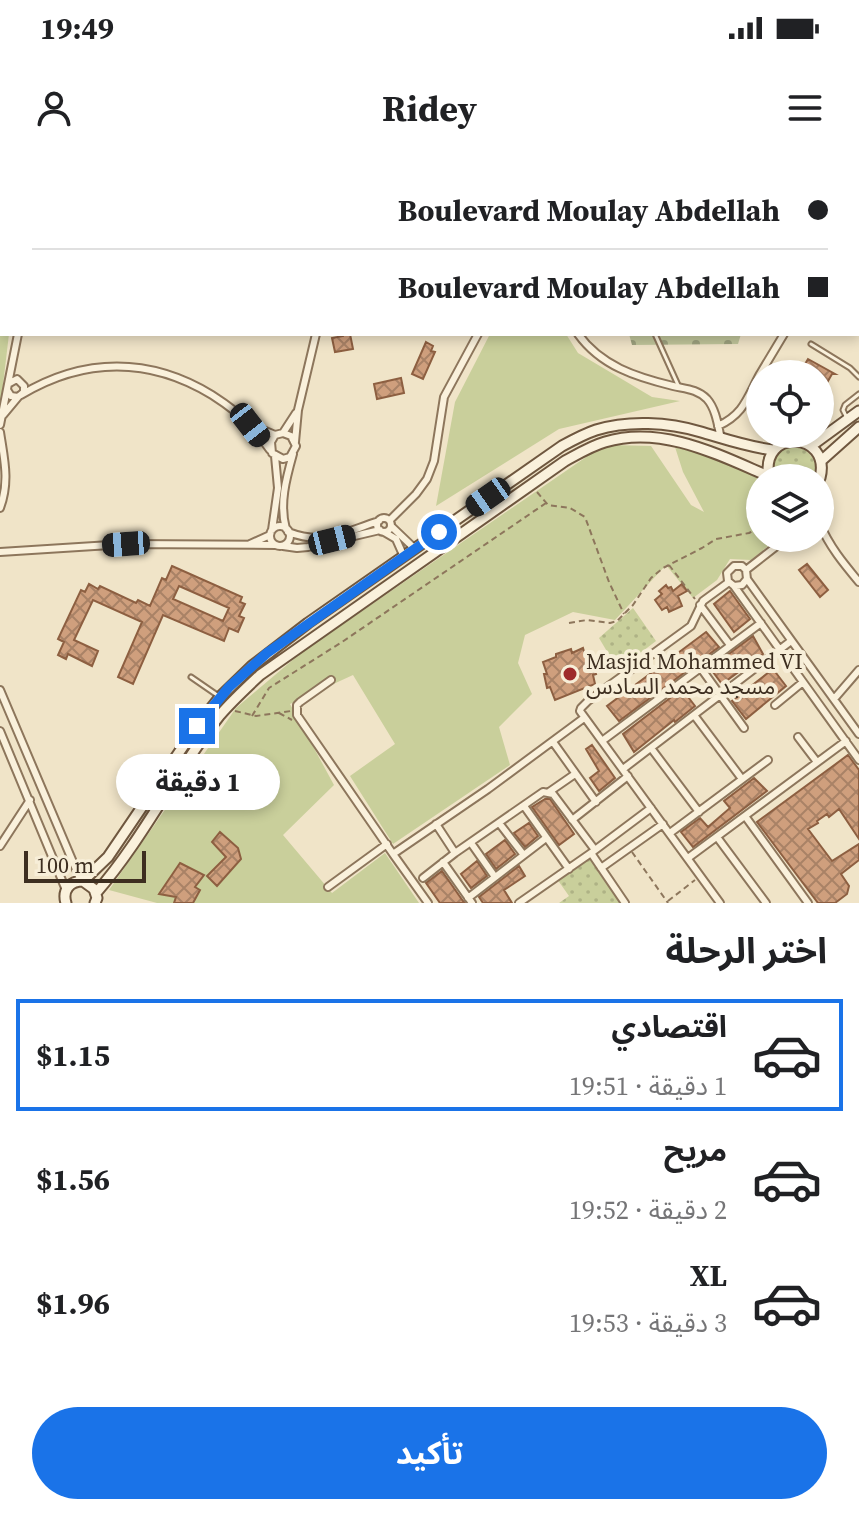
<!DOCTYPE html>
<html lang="ar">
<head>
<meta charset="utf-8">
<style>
	body { margin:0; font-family:"Source Serif 4","Noto Sans Arabic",serif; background:#f2f2f2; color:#202124; direction:rtl; height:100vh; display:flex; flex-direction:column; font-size:30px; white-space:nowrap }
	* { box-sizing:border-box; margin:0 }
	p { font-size:26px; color:#757577 }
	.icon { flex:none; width:44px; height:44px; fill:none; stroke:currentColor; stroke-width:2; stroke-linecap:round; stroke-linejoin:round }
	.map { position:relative; height:743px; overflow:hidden; direction:ltr }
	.drawer { display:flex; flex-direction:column; background:#fff; flex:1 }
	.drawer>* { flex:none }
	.top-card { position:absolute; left:0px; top:0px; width:860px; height:176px; box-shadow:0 4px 12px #0003; direction:rtl; display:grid; align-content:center; height:176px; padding:0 32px; background:#fff }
	.fabs { position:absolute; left:746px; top:200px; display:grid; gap:16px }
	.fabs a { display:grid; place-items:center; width:88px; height:88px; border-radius:50%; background:#fff; box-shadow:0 4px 12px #0003; font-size:40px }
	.scale { position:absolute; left:24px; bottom:20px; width:122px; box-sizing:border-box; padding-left:8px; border:4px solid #3d2e20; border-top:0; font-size:22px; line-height:28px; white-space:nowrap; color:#3d2e20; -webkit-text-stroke:6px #f7eed8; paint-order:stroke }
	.end { position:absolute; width:36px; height:36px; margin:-18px; border:10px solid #1a73e8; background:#fff; box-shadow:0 0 0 4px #fff }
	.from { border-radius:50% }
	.bubble { position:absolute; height:56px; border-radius:28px; background:#fff; box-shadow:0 4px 12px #0003; font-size:26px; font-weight:700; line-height:56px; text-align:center; direction:rtl }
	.car { position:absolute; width:24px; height:48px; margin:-24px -12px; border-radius:10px; box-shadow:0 0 6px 2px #0007; background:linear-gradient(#222 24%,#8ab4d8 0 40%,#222 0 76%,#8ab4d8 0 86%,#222 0) }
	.top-card b { display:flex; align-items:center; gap:28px; height:76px; font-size:30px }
	.top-card b+b { border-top:2px solid #e0e0e0 }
	.top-card i { width:20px; height:20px; background:#202124 }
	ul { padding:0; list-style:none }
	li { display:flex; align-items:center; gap:24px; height:112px; margin:0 16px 12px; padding:0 16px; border:4px solid transparent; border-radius:0px }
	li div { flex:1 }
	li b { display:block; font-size:30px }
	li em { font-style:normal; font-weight:700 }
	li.on { border-color:#1a73e8 }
	li>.icon { width:72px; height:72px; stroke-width:1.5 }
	h2 { padding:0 32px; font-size:36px; line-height:96px }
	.primary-button { display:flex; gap:16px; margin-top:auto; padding:16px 32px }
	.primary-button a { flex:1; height:92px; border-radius:48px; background:#1a73e8; color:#fff; font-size:32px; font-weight:700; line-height:92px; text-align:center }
	.status { display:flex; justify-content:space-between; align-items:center; height:56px; padding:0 40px; background:#fff; direction:ltr }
	.status svg { height:22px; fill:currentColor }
	header { display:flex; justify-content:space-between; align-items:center; height:104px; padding:0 32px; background:#fff; font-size:36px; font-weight:700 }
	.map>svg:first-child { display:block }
	.green { fill:#c9cf9b }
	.cemetery { fill:url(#cemetery-stones) }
	.park { fill:url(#park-dots) }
	.building { fill:url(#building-cross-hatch); stroke:#8d5f41; stroke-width:2; fill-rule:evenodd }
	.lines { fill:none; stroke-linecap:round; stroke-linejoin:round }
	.lane-casing { stroke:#8d765c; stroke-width:7 }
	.street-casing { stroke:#8d765c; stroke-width:10 }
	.secondary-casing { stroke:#6f573f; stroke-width:13 }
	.path { stroke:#8d765c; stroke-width:2; stroke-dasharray:6 4; stroke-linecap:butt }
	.lane { stroke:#faf1dc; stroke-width:3 }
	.street { stroke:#faf1dc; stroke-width:6 }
	.secondary { stroke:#faf1dc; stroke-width:9 }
	.route { stroke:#1a73e8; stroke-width:10 }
	.poi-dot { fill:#9e2a2b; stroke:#f7eed8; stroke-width:3 }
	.labels { text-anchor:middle; stroke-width:8; stroke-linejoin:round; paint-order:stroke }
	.poi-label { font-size:22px; fill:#3d2e20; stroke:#f7eed8; text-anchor:start }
</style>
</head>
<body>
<div class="status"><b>19:49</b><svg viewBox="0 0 49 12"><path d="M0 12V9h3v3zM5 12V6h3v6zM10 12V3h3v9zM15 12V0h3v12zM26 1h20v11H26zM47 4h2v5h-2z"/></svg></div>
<header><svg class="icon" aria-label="menu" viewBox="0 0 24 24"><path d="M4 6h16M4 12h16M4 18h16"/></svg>Ridey<svg class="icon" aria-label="person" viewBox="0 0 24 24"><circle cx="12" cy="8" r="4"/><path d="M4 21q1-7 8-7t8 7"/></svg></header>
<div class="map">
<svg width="859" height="743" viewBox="0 0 859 743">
	<defs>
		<pattern id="cemetery-stones" width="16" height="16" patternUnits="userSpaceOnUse" patternTransform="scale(2)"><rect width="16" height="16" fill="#bfc49a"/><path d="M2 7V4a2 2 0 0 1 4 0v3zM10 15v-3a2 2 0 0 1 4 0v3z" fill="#9ca07d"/></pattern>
		<pattern id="park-dots" width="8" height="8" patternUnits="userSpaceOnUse" patternTransform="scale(2)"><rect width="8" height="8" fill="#c9cf9b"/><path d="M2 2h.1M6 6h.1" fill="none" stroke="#aeb285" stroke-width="1.8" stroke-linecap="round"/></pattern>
		<pattern id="building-cross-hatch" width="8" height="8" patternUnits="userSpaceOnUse" patternTransform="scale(2)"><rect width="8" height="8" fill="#cf9f7d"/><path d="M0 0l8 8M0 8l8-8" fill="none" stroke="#a98266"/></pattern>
	</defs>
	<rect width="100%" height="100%" fill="#f0e4c8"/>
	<path class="green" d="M0,0H132L130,2H2V174H9L0,250Z
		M490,174H566L578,193L652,237L680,241L559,269L436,346L455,242Z
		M611,285L651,286L691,345L704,352L683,312L675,287L717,298L756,315L760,319V378H778L751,400L730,399L717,420L693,438L666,405L615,460L573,452L525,475L518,503L532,534L499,567L510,605L393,684L350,616L395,584L353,515L290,544L334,625L283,675L332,733L385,693L419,743H157L109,730L236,548L301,493L592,293Z"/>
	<path class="cemetery" d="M629,174H741L738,184L632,185Z"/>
	<path class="park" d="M795,286C811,290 819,302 814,318H774C769,301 777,289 795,286Z
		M633,448L656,481L618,510L599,478Z
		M588,697L620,743H559L569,736L557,719Z"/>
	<path class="building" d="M343,174H350L353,189L335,192L332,178L343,176Z
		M426,182L433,186L431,191L435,192L423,219L412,214Z
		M808,199L835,214H832L820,235V214H799Z
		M401,218L404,233L377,239L374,224Z
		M807,404L828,430L820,437L799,410Z
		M172,406L242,437L240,442L245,444L239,456L244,458L238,472L229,468L224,481L163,455L133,524L118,517L142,462L93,440L74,480L98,491L92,506L68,494L66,499L58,495L64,482L58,479L81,430L85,432L89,424L98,429L100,426L136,443L138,440L150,446L162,418L166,420ZM179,426L229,448L223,461L173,439Z
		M682,424L687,431L678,436L682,446L669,452L667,447L662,450L655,440L662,434L659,431L666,425L668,428L671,427L673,431Z
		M730,431L750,459L734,472L714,444Z
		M706,472L719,487L619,561L607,546Z
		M753,476L763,494L722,524L710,508Z
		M583,488L586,498L590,497L596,514L593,515L595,524L555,540L550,527L547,528L544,514H547L543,502L556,497V494L571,489L572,493Z
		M773,509L786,526L746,559L732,541Z
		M682,529L695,546L675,562L674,560L634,592L623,574Z
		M592,585L615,618L599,631L590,618L599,611L586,589Z
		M848,595L859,610V679L839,649L829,657L827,654L817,661L818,663L808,669L832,701L859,684V700L841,714L849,726L847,734L835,743H818L757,662Z
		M754,618L767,631L693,687L681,672L700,658L708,667L730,648L724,641Z
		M545,639H550L574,674L559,685L532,647Z
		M529,663L538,676L525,687L514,673Z
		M220,672L238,688L241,699L217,726L207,716L226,697L212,682Z
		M505,680L515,694L496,709L486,694Z
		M477,701L487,716L471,728L461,714Z
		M180,703L204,715L195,727L200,730L193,743H174L176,737L159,734Z
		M519,706L525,716L504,730L512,743H483L479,737Z
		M442,711L463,741L465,743H440L426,723Z"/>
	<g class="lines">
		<g class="lane-casing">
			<path id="lane" d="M655,174L678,225
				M811,184L850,208L859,217
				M847,258L843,250L845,245L859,234
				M191,517L220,537"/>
		</g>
		<g class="street-casing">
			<path id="street" d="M473,0L474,2
				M530,0L531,2
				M162,2L165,0
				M595,2L597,0
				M858,7L859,5
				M858,17L859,18
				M578,174C601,206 636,217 673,226C686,229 697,229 707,239C716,249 718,266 721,279
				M760,214L784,174
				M8,224L18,174
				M21,235C84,197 150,197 212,235C226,244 240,254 251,266C258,273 264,282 270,290
				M3,255L18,237
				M0,265L8,224L17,219L24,226V232L18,237L11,236L7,230
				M254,266L275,275L283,273L291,276L296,286L290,297L283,299L272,293L271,282L275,275
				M718,266C744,254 747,238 760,214
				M0,272C4,299 10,321 0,348
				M283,273L296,253
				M295,282L298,250L316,174
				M377 365a7 7 0 1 1 14 0a7 7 0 1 1-14 0Z
				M390,360L416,334L427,319L434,301L444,237L478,174
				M820,364C829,386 844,404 859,422
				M391,366L415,389
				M270 376a10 10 0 1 1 20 0a10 10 0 1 1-20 0Z
				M286,369C279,344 286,319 293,294
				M272,370L278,328L275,296
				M288,372C325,386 344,372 379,361
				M384,372L396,379L404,397
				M250,384L270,375
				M283,386L297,388L308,387L380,370
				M0,392L126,384L276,385
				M746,410L787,378
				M747,419L742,425L734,426L728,421L727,413L734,406H742L746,410L747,419L859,574
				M734,426L859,600
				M700,445L730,485
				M700,507L744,568
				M331,520L300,542L297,545V555L393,694
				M0,530L81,721
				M834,539L859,510
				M775,545L803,522
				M694,555L742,619
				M0,571L66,730
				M798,577L817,602
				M602,581L761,463
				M553,582L596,642
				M651,588L699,652
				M623,609L791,481
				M549,632L575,614
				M524,646L569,709
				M745,656L808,743
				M572,660L628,616
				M499,663L523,694
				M436,664L455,693
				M670,673L768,600
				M717,677L766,743
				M471,683L495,717
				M0,686L30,640
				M591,693L625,743
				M688,698L846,581
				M443,702L472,743
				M601,708L663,664
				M423,718L455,693L543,632L553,634L595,690
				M328,727L387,684
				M468,738L546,678
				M428,743L393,694L488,629L584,558
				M519,743L591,693L651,648
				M720,743L580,551L581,548L588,541L691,466L703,441L729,422"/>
		</g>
		<g class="secondary-casing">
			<path id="secondary" d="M811,286L859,251
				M821,301L859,267
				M769,318C759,267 832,271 820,318
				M83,721L94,729L97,738L95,743
				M96,733C144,678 175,612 220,555C232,541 246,528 260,515L565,301C578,294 591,286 605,282C661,265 717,294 768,316
				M66,743C62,730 70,721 83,721L108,697L197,566L220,537L252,506L308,463L562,286C573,280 584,274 596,270C628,260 668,262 701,272C725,279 748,287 773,290"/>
		</g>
		<path class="path" d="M537,332L548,345L570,348L585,357L609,422L624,454
			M669,405L695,439
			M569,463L587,460L610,463L617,461L633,445L651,418L663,408L702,388L716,379L749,373L760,367
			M235,551L256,556L291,551
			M279,553L292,560
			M252,556L269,528L342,482L546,343
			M632,692L668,743
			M668,741L695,720"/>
		<use href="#lane" class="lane"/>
		<use href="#street" class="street"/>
		<use href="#secondary" class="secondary"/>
	</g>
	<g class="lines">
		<path class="route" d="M197,566L229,527L267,493L439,372"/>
	</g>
	<circle class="poi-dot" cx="570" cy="514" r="8"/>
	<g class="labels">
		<g class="poi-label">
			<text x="586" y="509">Masjid Mohammed VI<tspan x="586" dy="25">مسجد محمد السادس</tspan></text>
		</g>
	</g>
</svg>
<div class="fabs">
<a><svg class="icon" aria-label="locate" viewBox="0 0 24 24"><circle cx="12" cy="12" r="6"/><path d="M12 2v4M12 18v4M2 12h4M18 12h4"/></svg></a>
<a><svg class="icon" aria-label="layers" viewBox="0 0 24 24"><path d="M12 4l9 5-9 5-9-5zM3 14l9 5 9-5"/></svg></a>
</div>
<div class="scale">100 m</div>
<i class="end from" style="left:439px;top:372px"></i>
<i class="end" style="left:197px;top:566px"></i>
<div class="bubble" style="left:116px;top:594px;width:164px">1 دقيقة</div>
<i class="car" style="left:250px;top:265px;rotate:142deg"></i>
<i class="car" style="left:488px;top:337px;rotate:235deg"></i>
<i class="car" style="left:332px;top:380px;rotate:76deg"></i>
<i class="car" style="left:126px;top:384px;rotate:266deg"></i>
<div class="top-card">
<b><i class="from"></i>Boulevard Moulay Abdellah</b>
<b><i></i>Boulevard Moulay Abdellah</b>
</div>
</div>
<section class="drawer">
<h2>اختر الرحلة</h2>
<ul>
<li class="on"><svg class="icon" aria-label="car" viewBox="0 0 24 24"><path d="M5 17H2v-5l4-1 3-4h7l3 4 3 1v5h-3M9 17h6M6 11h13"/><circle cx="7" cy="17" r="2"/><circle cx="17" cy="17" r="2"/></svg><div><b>اقتصادي</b><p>1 دقيقة · 19:51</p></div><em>$1.15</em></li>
<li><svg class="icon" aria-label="car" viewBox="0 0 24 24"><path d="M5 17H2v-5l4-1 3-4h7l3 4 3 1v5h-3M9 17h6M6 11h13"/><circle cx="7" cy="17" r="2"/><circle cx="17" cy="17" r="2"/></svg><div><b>مريح</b><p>2 دقيقة · 19:52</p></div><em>$1.56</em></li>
<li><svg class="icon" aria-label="car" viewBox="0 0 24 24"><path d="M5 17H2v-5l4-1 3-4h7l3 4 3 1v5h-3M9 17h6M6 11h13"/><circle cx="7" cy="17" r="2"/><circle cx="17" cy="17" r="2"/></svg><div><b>XL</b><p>3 دقيقة · 19:53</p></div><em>$1.96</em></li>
</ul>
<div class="primary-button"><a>تأكيد</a></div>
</section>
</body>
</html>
